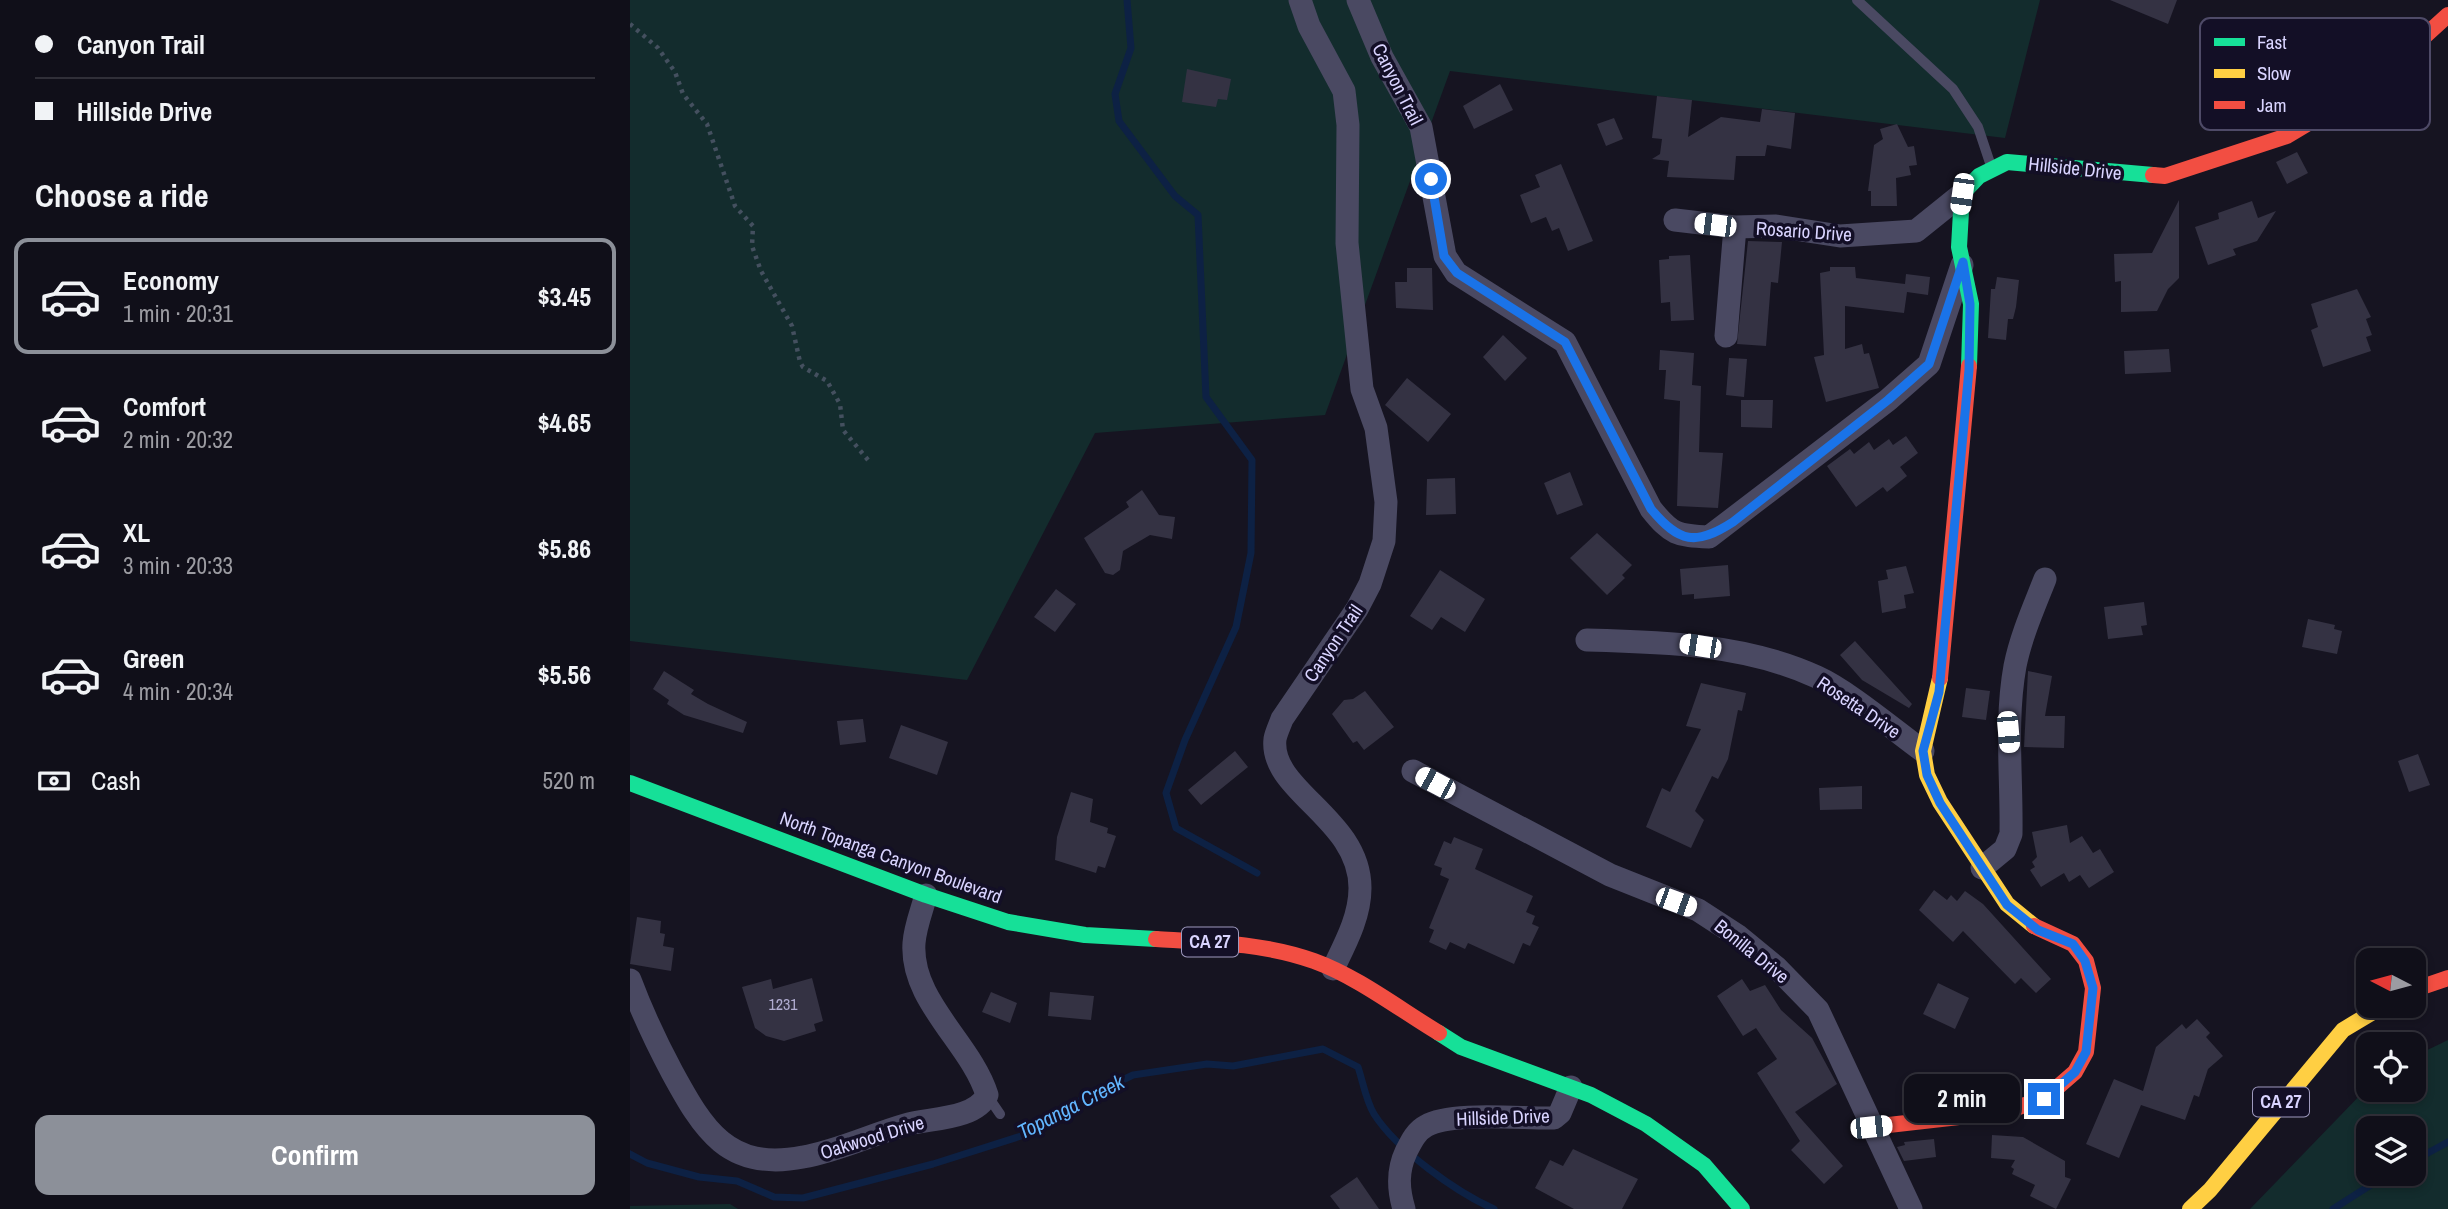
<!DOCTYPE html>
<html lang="en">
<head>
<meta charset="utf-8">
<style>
	body { margin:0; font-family:"Archivo Narrow",sans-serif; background:#191822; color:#f1f3f6; height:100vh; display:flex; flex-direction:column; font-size:26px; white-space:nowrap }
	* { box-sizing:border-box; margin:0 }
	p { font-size:23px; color:#9c9ca2 }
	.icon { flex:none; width:38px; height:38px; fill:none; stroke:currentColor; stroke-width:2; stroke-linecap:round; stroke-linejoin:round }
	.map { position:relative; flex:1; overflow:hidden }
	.panel { display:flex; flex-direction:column; background:#100f19; width:630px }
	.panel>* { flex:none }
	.banner { display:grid; align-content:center; height:154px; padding:0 35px; background:#100f19 }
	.needle { width:46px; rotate:276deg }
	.tools { position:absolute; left:1726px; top:948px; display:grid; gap:14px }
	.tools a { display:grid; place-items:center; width:70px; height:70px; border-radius:14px; background:#100f19; box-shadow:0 4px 10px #0003,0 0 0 2px #302f38; font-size:35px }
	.end { position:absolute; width:32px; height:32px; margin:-16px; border:9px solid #1a73e8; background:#fff; box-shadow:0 0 0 4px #fff }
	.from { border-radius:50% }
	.bubble { position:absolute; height:49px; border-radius:14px; background:#100f19; box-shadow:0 4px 10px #0003,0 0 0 2px #302f38; font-size:23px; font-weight:700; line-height:49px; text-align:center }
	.car { position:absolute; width:21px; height:42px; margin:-21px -10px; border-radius:9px; box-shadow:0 0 5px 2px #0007; background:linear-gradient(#fff 24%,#345 0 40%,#fff 0 76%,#345 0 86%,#fff 0) }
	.banner b { display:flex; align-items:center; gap:24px; height:66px; font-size:26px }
	.banner b+b { border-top:2px solid #302f38 }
	.banner i { width:18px; height:18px; background:#f1f3f6 }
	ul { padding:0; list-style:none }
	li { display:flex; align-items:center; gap:21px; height:116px; margin:0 14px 10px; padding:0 21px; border:4px solid transparent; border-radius:14px }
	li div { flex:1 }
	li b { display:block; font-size:26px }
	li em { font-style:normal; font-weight:700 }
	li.selected { border-color:#8c9099 }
	li>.icon { width:63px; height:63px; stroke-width:1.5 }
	h2 { padding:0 35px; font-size:32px; line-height:84px }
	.pay { display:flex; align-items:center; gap:18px; height:77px; padding:0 35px; font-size:26px }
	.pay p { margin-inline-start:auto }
	.primary-button { display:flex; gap:14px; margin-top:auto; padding:14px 35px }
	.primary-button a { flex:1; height:80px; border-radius:14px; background:#8c9099; color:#fff; font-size:28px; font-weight:700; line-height:80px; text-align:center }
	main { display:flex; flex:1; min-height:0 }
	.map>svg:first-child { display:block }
	.green { fill:#132c2d; fill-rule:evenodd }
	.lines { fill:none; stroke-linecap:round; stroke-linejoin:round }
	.stream { stroke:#0d2144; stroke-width:7 }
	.building { fill:#343243 }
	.path { stroke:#44505f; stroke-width:4.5; stroke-dasharray:3.5 5; stroke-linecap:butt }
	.lane { stroke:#4a4962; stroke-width:10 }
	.street { stroke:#4a4962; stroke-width:23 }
	.fast { stroke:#16e098; stroke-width:16 }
	.slow { stroke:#ffcf43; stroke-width:16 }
	.jam { stroke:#f24e42; stroke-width:16 }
	.route { stroke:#1a73e8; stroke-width:9 }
	.labels { text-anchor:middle; stroke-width:7; stroke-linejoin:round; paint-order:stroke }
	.number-label { font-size:16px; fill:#b0acd0 }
	.shield { fill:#130f26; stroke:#9e99be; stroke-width:2 }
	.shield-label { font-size:18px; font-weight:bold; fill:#d9d4ff }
	.street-label { font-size:19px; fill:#d9d4ff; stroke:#130f26 }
	.water-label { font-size:21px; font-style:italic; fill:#62b6ff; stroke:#130f26 }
	.key { fill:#130f26; stroke:#4e4a67; stroke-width:2 }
	.key-label { font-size:19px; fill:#d9d4ff }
</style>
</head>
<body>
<main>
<section class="panel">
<div class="banner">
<b><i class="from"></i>Canyon Trail</b>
<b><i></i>Hillside Drive</b>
</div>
<h2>Choose a ride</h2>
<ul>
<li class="selected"><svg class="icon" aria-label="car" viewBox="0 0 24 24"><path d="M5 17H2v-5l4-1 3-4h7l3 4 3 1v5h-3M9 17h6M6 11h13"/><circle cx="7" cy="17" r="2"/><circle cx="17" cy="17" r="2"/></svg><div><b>Economy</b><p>1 min · 20:31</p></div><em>$3.45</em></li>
<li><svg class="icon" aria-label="car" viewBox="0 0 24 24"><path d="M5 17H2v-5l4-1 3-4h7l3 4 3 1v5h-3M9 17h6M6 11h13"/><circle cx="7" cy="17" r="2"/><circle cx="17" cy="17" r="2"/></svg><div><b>Comfort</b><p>2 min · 20:32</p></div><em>$4.65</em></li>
<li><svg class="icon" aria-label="car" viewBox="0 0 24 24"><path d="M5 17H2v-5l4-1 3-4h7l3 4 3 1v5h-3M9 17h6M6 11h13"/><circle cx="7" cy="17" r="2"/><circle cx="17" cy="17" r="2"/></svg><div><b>XL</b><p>3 min · 20:33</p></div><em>$5.86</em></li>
<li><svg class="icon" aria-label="car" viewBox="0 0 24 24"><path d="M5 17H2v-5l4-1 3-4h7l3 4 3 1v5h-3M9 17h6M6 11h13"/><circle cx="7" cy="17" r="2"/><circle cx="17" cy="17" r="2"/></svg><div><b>Green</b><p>4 min · 20:34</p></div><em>$5.56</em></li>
</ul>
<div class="pay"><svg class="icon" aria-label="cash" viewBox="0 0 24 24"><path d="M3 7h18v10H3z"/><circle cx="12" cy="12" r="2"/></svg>Cash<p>520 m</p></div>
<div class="primary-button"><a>Confirm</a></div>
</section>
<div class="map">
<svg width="1818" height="1209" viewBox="0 0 1818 1209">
	<rect width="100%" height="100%" fill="#161421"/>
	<path class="green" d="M0,0H1410L1375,138L820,71L695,415L465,433L337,680L0,641Z
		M1818,1040V1209H1620L1738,1087V1090H1783V1057ZM1738,1129H1783V1174H1738Z
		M100,1204L108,1209H0V1206Z"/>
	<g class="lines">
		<path class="stream" d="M497,0L501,48L485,94L489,121L545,196L568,215L576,397L622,460L621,553L606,627L555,740L536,793L546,828L627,873
			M0,1154L17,1163L69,1177L107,1181L144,1197L173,1198L303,1164L391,1136L451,1100L503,1075L577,1064L603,1066L693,1049L728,1067C733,1082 736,1101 744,1114C767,1150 826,1192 864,1209
			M1783,1161L1818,1142
			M1703,1209L1758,1174"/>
	</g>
	<path class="building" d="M1480,0H1547L1538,24Z
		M557,69L601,79L597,100L588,99L586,107L552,102Z
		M870,84L883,110L844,129L833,106Z
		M1027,96L1062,100L1058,137L1091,117L1130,122L1132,109L1165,113L1161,149L1137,145L1135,156H1106L1104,180L1037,177L1039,161L1022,159L1030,154L1032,139L1022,138Z
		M984,118L993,139L976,146L967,124Z
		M1267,124L1278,147L1284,146L1287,165L1279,166L1281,175L1266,178L1267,206H1241V191H1238L1244,145L1253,139L1250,129Z
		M1667,152L1678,173L1657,184L1646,162Z
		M931,164L963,241L938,251L929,228L922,231L916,217L901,223L890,195L910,187L905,175Z
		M1549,200V278L1538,289L1527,311L1491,312V281L1485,282L1484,254L1522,253Z
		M1622,201L1628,218L1646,211L1627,241L1603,249L1606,255L1578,265L1565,227L1589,219L1588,213Z
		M1118,241L1152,242L1148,283L1141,282L1136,346L1107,344Z
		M1060,255L1064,320L1041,321L1040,302L1031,303L1029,260L1039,259V256Z
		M1200,267H1225L1226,278L1275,284L1276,274L1300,277L1298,295L1277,292L1274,313L1215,306V349L1232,344L1234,354L1239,353L1249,388L1196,402L1184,357L1194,355L1190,273L1200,271Z
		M777,268H802L803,310L766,308L765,282H777Z
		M1367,277L1389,280L1386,307L1383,319H1378L1376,340L1358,338L1361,289H1365Z
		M1727,289L1741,317L1736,319L1742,335L1736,337L1741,351L1693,367L1681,330L1688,327L1681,304Z
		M873,335L897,358L875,381L853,357Z
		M1539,349L1541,372L1495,374L1494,351Z
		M1030,350L1064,353L1062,385L1071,386L1069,452L1093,453L1088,508L1047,506L1050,401L1034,399L1036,370H1029Z
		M1099,358L1117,359L1114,397L1096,395Z
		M777,378L821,414L798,442L755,405Z
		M1111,400H1143L1142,428L1111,427Z
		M1276,436L1288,453L1270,467L1277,476L1257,492L1253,487L1226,507L1197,466L1220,449L1224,454L1239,442L1244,450L1259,439L1263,445Z
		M940,472L953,505L927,515L914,483Z
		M825,478L826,514L796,515L797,479Z
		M512,490L529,515L545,517L542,539L520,535L493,551L490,570L483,575L475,573L454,538L499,507L496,502Z
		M967,533L1002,565L992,575L995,578L977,595L940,558Z
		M1098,565L1100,596L1064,599V594L1052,595L1050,569Z
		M1276,566L1284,593L1274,595L1276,608L1252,613L1248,581L1258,579L1256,570Z
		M810,570L855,599L835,632L811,617L802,630L780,616Z
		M426,589L446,604L425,632L404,617Z
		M1514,602L1517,625L1511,626L1513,635L1478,639L1474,607Z
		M1678,619L1705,625L1704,629L1712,631L1707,654L1672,647Z
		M1225,641L1282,704L1279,708L1232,680L1210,655Z
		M34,671L64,690L61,694L78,704L117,722L113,733L54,715L37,704L39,700L23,689Z
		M1398,671L1422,676L1415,716H1435L1434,748L1394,747Z
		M1071,683L1116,693L1112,711L1108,710L1098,759L1088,779L1082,776L1065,811L1074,820L1061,848L1016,827L1032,788L1040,792L1071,729L1056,726Z
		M1336,688L1360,691L1356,720L1332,717Z
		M735,691L764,727L734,750L727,741L723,743L702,714L714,700L723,699Z
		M233,719L236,742L210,745L207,721Z
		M271,725L318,742L307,775L259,758Z
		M605,751L618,767L571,805L558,790Z
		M1788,754L1800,785L1779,792L1768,761Z
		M1232,786V809L1190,810L1189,788Z
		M441,792L463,799L460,822L478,828L477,833L486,836L475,868L468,866L466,873L425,860L427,837Z
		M1437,825L1440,843L1452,836L1463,853L1470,849L1484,872L1459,888L1450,875L1439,882L1434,873L1411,887L1400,870L1405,867L1402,862L1407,857L1402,832Z
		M824,837L853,849L845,869L903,896L896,912L905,916L902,924L909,927L900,946L893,943L884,964L838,943L835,949L820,942L816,950L799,942L804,930L799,928L819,879L810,875L812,868L804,865L814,841L821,844Z
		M1304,890L1317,900L1321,895L1327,901L1335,891L1353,904L1421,979L1406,993L1391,978L1385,984L1333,931L1323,942L1289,910Z
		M7,917L31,921L30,933L35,934L33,946L44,948L41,971L0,964Z
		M182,978L193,1021L184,1024L186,1031L154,1041L136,1036L125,1028L112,987L141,979L143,989Z
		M1112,979L1120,991L1135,985L1151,1010L1182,1038L1207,1084L1165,1112L1213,1166L1194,1184L1161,1150L1170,1141L1127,1073L1147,1059L1126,1028L1113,1036L1087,996Z
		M1308,983L1339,998L1325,1029L1293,1014Z
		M361,992L387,1003L380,1023L352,1012Z
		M420,992L464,996L461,1020L418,1016Z
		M1567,1019L1580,1033L1576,1037L1593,1056L1578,1069L1569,1097L1564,1095L1555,1120L1511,1105L1489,1158L1456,1144L1484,1079L1513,1091L1526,1047L1552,1024L1556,1029Z
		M1362,1135L1393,1137L1435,1161V1177L1441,1179L1426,1209L1400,1196L1405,1185L1382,1174L1384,1169L1381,1167L1385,1160L1361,1158Z
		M1304,1139L1306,1157L1274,1161L1267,1147L1275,1145L1274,1142Z
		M943,1149L1008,1179L992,1209H944L905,1188L920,1160L933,1166Z
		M727,1177L749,1209H710L700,1196Z"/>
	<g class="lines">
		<path class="path" d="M0,24L28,48L45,72L53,94L77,124L105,206L123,226L122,246L131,271L162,326L170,362L173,367L197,381L210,404L213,430L238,460"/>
		<path class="lane" d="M1227,0L1323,89L1348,127L1361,166
			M357,1095L370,1114"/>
		<path class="street" d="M670,0L679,26L714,91L718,125L717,243L732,389L746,428L756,502L754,541L740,584L727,609L652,719C650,725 646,733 645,739C639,791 730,818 730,888C730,917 715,944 703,969
			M728,0L752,57L791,127L815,256L826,273L935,342L1021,509C1041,534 1047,536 1079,537L1258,400L1299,364L1332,265
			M1045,220L1105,227L1146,226L1210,236L1286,231L1332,194
			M1096,336L1105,227
			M957,640C1035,642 1115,644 1187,677C1218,691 1264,730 1293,751
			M783,771L980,875L1068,910L1108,936L1147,968L1188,1010L1281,1209
			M1352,868L1375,849L1381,834C1382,778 1375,721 1385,666C1391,636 1404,607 1415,579
			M0,980C12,1012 26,1042 42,1072C73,1129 98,1172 173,1157C208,1151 240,1135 275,1125C299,1118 345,1120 357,1095C341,1043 280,1001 284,943C285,927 292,910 296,895
			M774,1209C768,1189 767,1171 776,1152C781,1142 786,1131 796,1126C821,1111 893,1119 924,1118L930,1113L941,1087"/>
		<path class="fast" d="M1339,366L1341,304L1329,247L1332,194L1349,176L1377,162L1523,175
			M0,783L296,895L378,922L455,935L526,939
			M809,1033L831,1047L961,1095L1016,1124L1074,1165L1112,1209"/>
		<path class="slow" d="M1310,678L1293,751L1297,775L1310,802L1377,904L1404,926
			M1560,1209L1580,1190L1713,1030L1753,1006"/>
		<path class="jam" d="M1523,175L1535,176L1657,136L1739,87L1818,15
			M1310,678L1339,366
			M526,939C579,942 634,943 684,961C728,977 769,1009 809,1033
			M1783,990L1818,978
			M1241,1127L1373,1112L1414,1099L1445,1072L1456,1052L1463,988L1456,961L1443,944L1404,926"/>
	</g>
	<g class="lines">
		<path class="route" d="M801,179L814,256L827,273L935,342L1021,509C1049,543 1066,546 1103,522L1258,400L1299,364L1333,262L1340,304L1339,370L1309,692L1293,751L1297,775L1310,803L1377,905L1408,930L1443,944L1455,961L1463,988L1456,1052L1445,1072L1414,1099"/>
	</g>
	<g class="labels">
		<g class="number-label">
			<text x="153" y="1010">1231</text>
		</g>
		<g class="shield">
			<rect x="552" y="927.5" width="56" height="29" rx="5"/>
			<rect x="1623" y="1087.5" width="56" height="29" rx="5"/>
		</g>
		<g class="shield-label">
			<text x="580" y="948">CA 27</text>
			<text x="1651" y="1108">CA 27</text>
		</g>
		<g class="street-label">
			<text transform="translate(768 84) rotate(63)" y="7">Canyon Trail</text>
			<text transform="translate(1445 168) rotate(6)" y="7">Hillside Drive</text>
			<text transform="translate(1174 231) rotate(4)" y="7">Rosario Drive</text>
			<text transform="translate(703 643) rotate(-56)" y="7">Canyon Trail</text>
			<text transform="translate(1229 707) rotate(34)" y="7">Rosetta Drive</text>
			<text transform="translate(261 857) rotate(20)" y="7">North Topanga Canyon Boulevard</text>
			<text transform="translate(1122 951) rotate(39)" y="7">Bonilla Drive</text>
			<text transform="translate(873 1117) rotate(-2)" y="7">Hillside Drive</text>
			<text transform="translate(242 1137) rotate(-17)" y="7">Oakwood Drive</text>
		</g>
		<g class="water-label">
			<text transform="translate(441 1107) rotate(-27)" y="7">Topanga Creek</text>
		</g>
	</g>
	<rect x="1570" y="18" width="230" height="112" rx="10" class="key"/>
	<rect x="1584" y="38" width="31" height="8" fill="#16e098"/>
	<rect x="1584" y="69" width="31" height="9" fill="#ffcf43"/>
	<rect x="1584" y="101" width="31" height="8" fill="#f24e42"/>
	<g class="key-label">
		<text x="1627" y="49">Fast</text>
		<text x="1627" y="80">Slow</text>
		<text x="1627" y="112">Jam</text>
	</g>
</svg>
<div class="tools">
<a><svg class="needle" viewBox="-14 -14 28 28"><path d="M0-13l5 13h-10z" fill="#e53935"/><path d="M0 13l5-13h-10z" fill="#9c9ca2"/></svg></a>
<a><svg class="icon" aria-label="locate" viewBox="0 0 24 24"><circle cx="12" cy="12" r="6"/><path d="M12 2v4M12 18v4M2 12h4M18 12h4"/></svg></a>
<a><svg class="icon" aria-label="layers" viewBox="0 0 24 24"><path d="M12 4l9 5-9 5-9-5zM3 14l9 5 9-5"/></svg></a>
</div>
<i class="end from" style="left:801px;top:179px"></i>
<i class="end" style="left:1414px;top:1099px"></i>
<div class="bubble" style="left:1274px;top:1074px;width:116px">2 min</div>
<i class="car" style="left:1332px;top:194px;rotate:188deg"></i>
<i class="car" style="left:1085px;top:225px;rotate:277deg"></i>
<i class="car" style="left:1070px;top:646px;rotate:279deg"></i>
<i class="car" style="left:1378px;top:732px;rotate:175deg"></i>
<i class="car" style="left:805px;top:783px;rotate:298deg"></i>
<i class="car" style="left:1046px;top:902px;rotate:110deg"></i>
<i class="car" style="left:1241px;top:1127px;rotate:84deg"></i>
</div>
</main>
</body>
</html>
